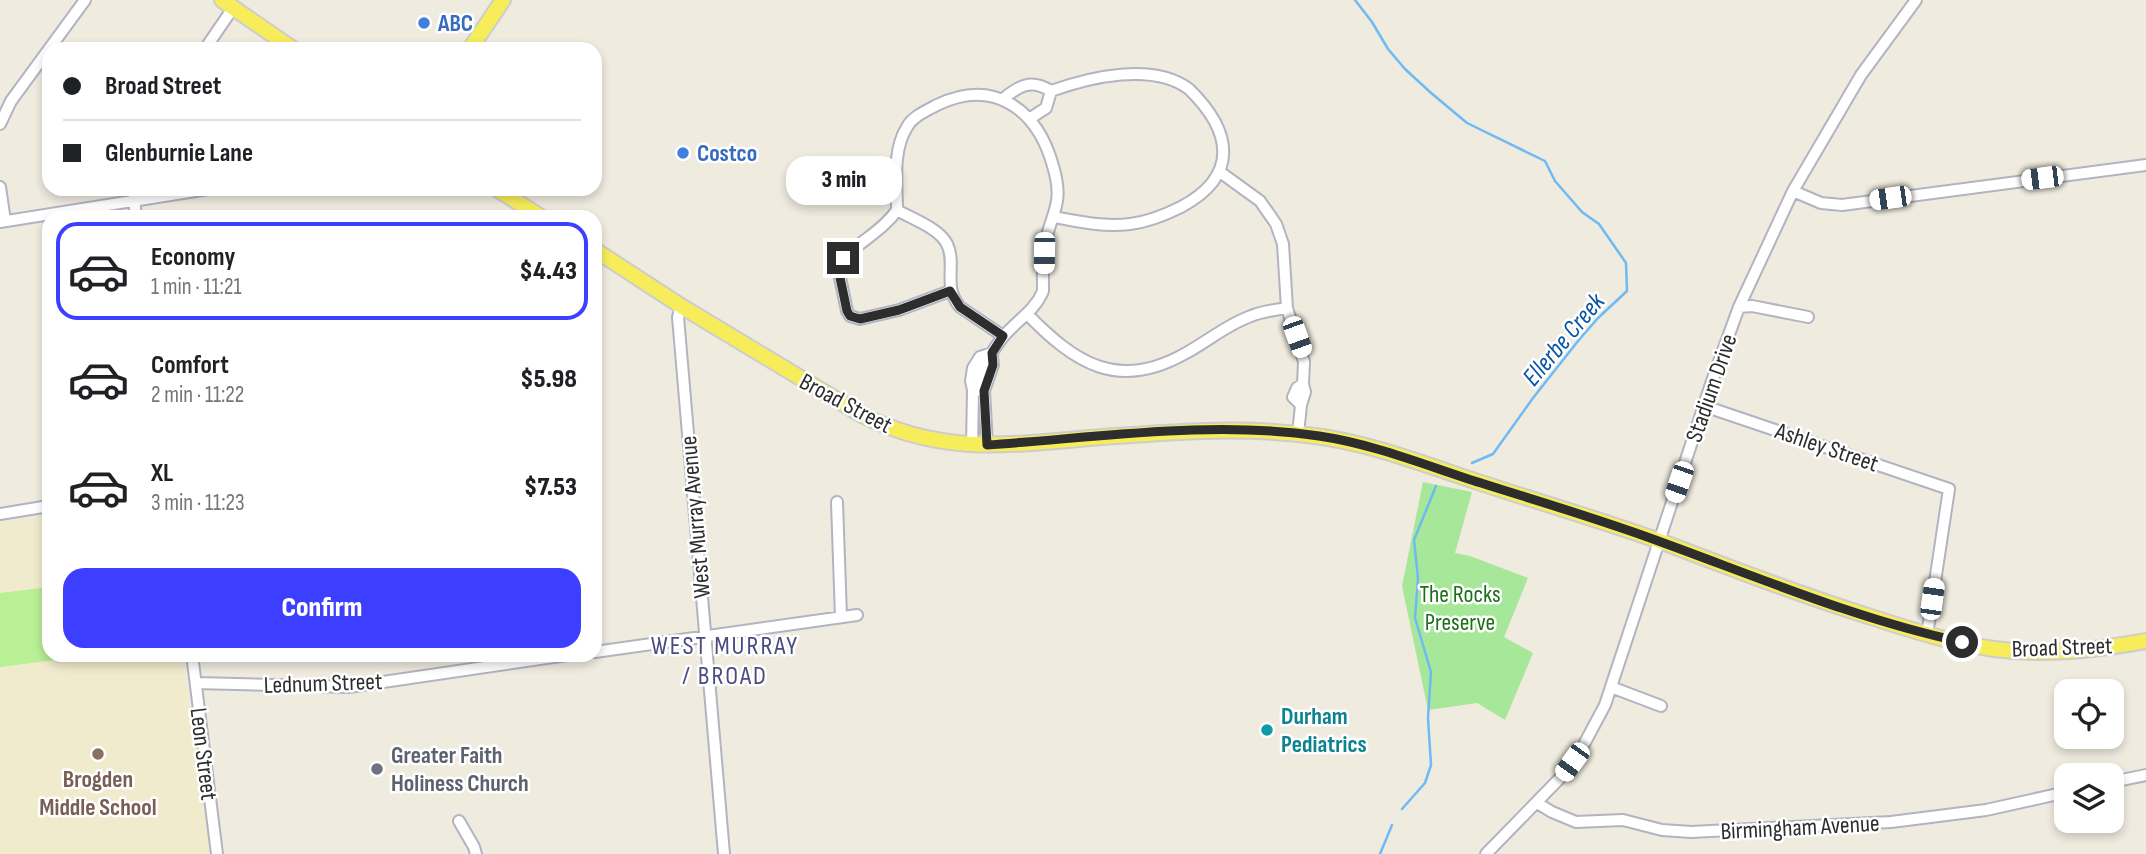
<!DOCTYPE html>
<html lang="en">
<head>
<meta charset="utf-8">
<style>
	body { margin:0; font-family:"Sofia Sans Condensed",sans-serif; background:#f2f2f2; color:#202124; height:100vh; display:flex; flex-direction:column; font-size:26px; white-space:nowrap }
	* { box-sizing:border-box; margin:0 }
	p { font-size:23px; color:#757577 }
	.icon { flex:none; width:38px; height:38px; fill:none; stroke:currentColor; stroke-width:2; stroke-linecap:round; stroke-linejoin:round }
	.map { position:relative; flex:1; overflow:hidden }
	.details { position:absolute; left:42px; top:210px; width:560px; height:452px; display:flex; flex-direction:column; background:#fff; border-radius:21px; box-shadow:0 4px 10px #0003 }
	.details>* { flex:none }
	.guide { position:absolute; left:42px; top:42px; width:560px; height:154px; border-radius:21px; box-shadow:0 4px 10px #0003; display:grid; align-content:center; height:154px; padding:0 21px; background:#fff }
	.tools { position:absolute; left:2054px; top:679px; display:grid; gap:14px }
	.tools a { display:grid; place-items:center; width:70px; height:70px; border-radius:14px; background:#fff; box-shadow:0 4px 10px #0003; font-size:35px }
	.end { position:absolute; width:32px; height:32px; margin:-16px; border:9px solid #2d2d2d; background:#fff; box-shadow:0 0 0 4px #fff }
	.from { border-radius:50% }
	.bubble { position:absolute; height:49px; border-radius:21px; background:#fff; box-shadow:0 4px 10px #0003; font-size:23px; font-weight:800; line-height:49px; text-align:center }
	.car { position:absolute; width:21px; height:42px; margin:-21px -10px; border-radius:9px; box-shadow:0 0 5px 2px #0007; background:linear-gradient(#fff 24%,#345 0 40%,#fff 0 76%,#345 0 86%,#fff 0) }
	.guide b { display:flex; align-items:center; gap:24px; height:66px; font-size:26px }
	.guide b+b { border-top:2px solid #e0e0e0 }
	.guide i { width:18px; height:18px; background:#202124 }
	ul { padding:12px 0 0; list-style:none }
	li { display:flex; align-items:center; gap:21px; height:98px; margin:0 14px 10px; padding:0 7px; border:4px solid transparent; border-radius:21px }
	li div { flex:1 }
	li b { display:block; font-size:26px }
	li em { font-style:normal; font-weight:800 }
	li.active { border-color:#3c3fff }
	li>.icon { width:63px; height:63px; stroke-width:1.5 }
	.primary-button { display:flex; gap:14px; margin-top:auto; padding:14px 21px }
	.primary-button a { flex:1; height:80px; border-radius:21px; background:#3c3fff; color:#fff; font-size:28px; font-weight:800; line-height:80px; text-align:center }
	.map>svg:first-child { display:block }
	.education { fill:#f1ebce }
	.green { fill:#a7e799 }
	.pitch { fill:#b9ef95 }
	.lines { fill:none; stroke-linecap:round; stroke-linejoin:round }
	.stream { stroke:#6ebaf4; stroke-width:2.5 }
	.minor-casing { stroke:#b3b3c1; stroke-width:14 }
	.major-casing { stroke:#cdcdcd; stroke-width:18 }
	.minor { stroke:#fff; stroke-width:10 }
	.major { stroke:#f7ed5b; stroke-width:14 }
	.route { stroke:#2d2d2d; stroke-width:9 }
	.shop-dot { fill:#3f7fe0; stroke:#fff; stroke-width:2.5 }
	.culture-dot { fill:#0f9aa8; stroke:#fff; stroke-width:2.5 }
	.education-dot { fill:#8d6e63; stroke:#fff; stroke-width:2.5 }
	.worship-dot { fill:#6b7280; stroke:#fff; stroke-width:2.5 }
	.labels { text-anchor:middle; stroke-width:5; stroke-linejoin:round; paint-order:stroke }
	.shop-label { font-size:24px; font-weight:bold; fill:#366cbe; stroke:#fff; text-anchor:start }
	.street-label { font-size:24px; fill:#2d2d2d; stroke:#fff }
	.park-label { font-size:24px; fill:#1b6f17; stroke:#fff }
	.culture-label { font-size:24px; font-weight:bold; fill:#0d838f; stroke:#fff; text-anchor:start }
	.worship-label { font-size:24px; font-weight:bold; fill:#5b616d; stroke:#fff; text-anchor:start }
	.education-label { font-size:24px; font-weight:bold; fill:#785e54; stroke:#fff }
	.water-label { font-size:26px; font-style:italic; fill:#0755a6; stroke:#fff }
	.neighbourhood-label { font-size:26px; letter-spacing:2px; fill:#4a4b80; stroke:#fff }
</style>
</head>
<body>
<div class="map">
<svg width="2146" height="854" viewBox="0 0 2146 854">
	<rect width="100%" height="100%" fill="#efebdf"/>
	<path class="education" d="M49,518V654L183,655L210,854H0V521Z"/>
	<path class="green" d="M1423,482L1472,492L1455,553L1470,556L1528,578L1504,637L1533,653L1505,720L1477,703L1428,710L1402,586Z"/>
	<path class="pitch" d="M49,587V654L71,655V658L0,667V593Z"/>
	<g class="lines">
		<path class="stream" d="M1355,0L1372,22L1388,49L1405,69L1430,92L1467,123L1545,161L1555,181L1582,212L1599,224L1626,263L1627,291L1598,318L1578,341L1533,398L1493,454L1472,463
			M1402,809L1425,783L1431,765L1428,718L1431,672L1415,618L1418,578L1414,540L1436,486
			M1380,854L1392,825"/>
		<g class="minor-casing">
			<path id="minor" d="M205,49L233,8
				M1003,99C1020,85 1031,79 1051,91C1090,77 1153,62 1189,89C1233,132 1239,176 1181,207C1165,215 1147,222 1130,224C1104,227 1080,222 1054,217
				M1029,119L1046,108L1051,91
				M0,124L11,101L85,0
				M1220,172L1260,201L1276,224L1283,244L1287,308L1304,362L1303,384L1305,392L1301,405L1298,434
				M0,187L5,221
				M133,189L136,217
				M1793,191L1821,203L1842,205L2146,165
				M897,210C881,234 850,245 838,268L847,311L850,316L860,319L899,310L950,291
				M0,222L208,189
				M681,306L678,317L724,854
				M1739,307L1752,306L1808,317
				M1027,314C1075,363 1118,392 1186,353C1208,341 1228,324 1251,316C1263,311 1275,310 1287,308
				M973,390L984,391L979,380C985,364 992,350 1003,337C1016,321 1035,311 1043,291C1043,275 1042,259 1045,243C1053,209 1064,203 1053,166C1037,108 993,78 937,105C926,111 913,116 907,127C892,151 897,183 897,210C912,219 939,228 947,244C957,265 942,286 960,307L1003,336
				M1301,405L1293,397L1297,388L1303,384
				M1704,406L1949,489L1927,635
				M987,445L984,391L993,365L992,356
				M972,446L973,390L971,381L973,368L980,357L992,353
				M837,502L841,617
				M0,514L49,506
				M595,652L857,615
				M192,654L217,854
				M196,683L349,687L574,654
				M1611,687L1661,706
				M2112,782L2146,775
				M1537,803L1552,812L1576,822L1623,820L1662,830L1691,832L1891,822L1986,810L2067,792
				M459,821L474,847L476,854
				M1486,854L1562,776L1582,748L1605,705L1712,381L1739,307L1793,191L1861,75L1916,0"/>
		</g>
		<g class="major-casing">
			<path id="major" d="M222,0L293,49
				M470,49L503,0
				M497,189L541,217
				M595,250L681,306L862,415C945,457 1014,444 1103,437C1174,432 1244,426 1315,436C1370,443 1423,464 1475,481C1538,502 1602,520 1665,543C1733,569 1801,595 1871,617C1911,630 1952,643 1994,649C2044,656 2096,650 2146,641"/>
		</g>
		<use href="#minor" class="minor"/>
		<use href="#major" class="major"/>
	</g>
	<g class="lines">
		<path class="route" d="M843,258L838,268L847,311L850,316L860,319L899,310L950,291L960,307L1003,336L992,353L993,365L984,391L987,445C1094,438 1212,420 1319,436C1374,444 1427,466 1481,483C1541,502 1602,520 1661,542C1760,578 1859,620 1962,642"/>
	</g>
	<g class="shop-dot">
		<circle cx="424" cy="23" r="7"/>
		<circle cx="683" cy="153" r="7"/>
	</g>
	<circle class="culture-dot" cx="1267" cy="730" r="7"/>
	<circle class="education-dot" cx="98" cy="754" r="7"/>
	<circle class="worship-dot" cx="377" cy="769" r="7"/>
	<g class="labels">
		<g class="shop-label">
			<text x="438" y="31">ABC</text>
			<text x="697" y="161">Costco</text>
		</g>
		<g class="street-label">
			<text transform="translate(1711 388) rotate(-71)" y="8">Stadium Drive</text>
			<text transform="translate(846 403) rotate(28)" y="8">Broad Street</text>
			<text transform="translate(1827 447) rotate(19)" y="8">Ashley Street</text>
			<text transform="translate(695 517) rotate(-95)" y="8">West Murray Avenue</text>
			<text transform="translate(2062 647) rotate(-2)" y="8">Broad Street</text>
			<text transform="translate(323 683) rotate(-2)" y="8">Lednum Street</text>
			<text transform="translate(204 754) rotate(83)" y="8">Leon Street</text>
			<text transform="translate(1800 827) rotate(-3)" y="8">Birmingham Avenue</text>
		</g>
		<g class="park-label">
			<text x="1460" y="602">The Rocks<tspan x="1460" dy="28">Preserve</tspan></text>
		</g>
		<g class="culture-label">
			<text x="1281" y="724">Durham<tspan x="1281" dy="28">Pediatrics</tspan></text>
		</g>
		<g class="worship-label">
			<text x="391" y="763">Greater Faith<tspan x="391" dy="28">Holiness Church</tspan></text>
		</g>
		<g class="education-label">
			<text x="98" y="787">Brogden<tspan x="98" dy="28">Middle School</tspan></text>
		</g>
		<g class="water-label">
			<text transform="translate(1563 339) rotate(-50)" y="9">Ellerbe Creek</text>
		</g>
		<g class="neighbourhood-label">
			<text x="725" y="654">WEST MURRAY<tspan x="725" dy="30">/ BROAD</tspan></text>
		</g>
	</g>
</svg>
<div class="tools">
<a><svg class="icon" aria-label="locate" viewBox="0 0 24 24"><circle cx="12" cy="12" r="6"/><path d="M12 2v4M12 18v4M2 12h4M18 12h4"/></svg></a>
<a><svg class="icon" aria-label="layers" viewBox="0 0 24 24"><path d="M12 4l9 5-9 5-9-5zM3 14l9 5 9-5"/></svg></a>
</div>
<i class="end from" style="left:1962px;top:642px"></i>
<i class="end" style="left:843px;top:258px"></i>
<div class="bubble" style="left:786px;top:156px;width:116px">3 min</div>
<i class="car" style="left:2042px;top:178px;rotate:263deg"></i>
<i class="car" style="left:1890px;top:198px;rotate:262deg"></i>
<i class="car" style="left:1044px;top:253px;rotate:181deg"></i>
<i class="car" style="left:1297px;top:337px;rotate:160deg"></i>
<i class="car" style="left:1679px;top:482px;rotate:199deg"></i>
<i class="car" style="left:1932px;top:599px;rotate:8deg"></i>
<i class="car" style="left:1572px;top:762px;rotate:216deg"></i>
<div class="guide">
<b><i class="from"></i>Broad Street</b>
<b><i></i>Glenburnie Lane</b>
</div>
<section class="details">
<ul>
<li class="active"><svg class="icon" aria-label="car" viewBox="0 0 24 24"><path d="M5 17H2v-5l4-1 3-4h7l3 4 3 1v5h-3M9 17h6M6 11h13"/><circle cx="7" cy="17" r="2"/><circle cx="17" cy="17" r="2"/></svg><div><b>Economy</b><p>1 min · 11:21</p></div><em>$4.43</em></li>
<li><svg class="icon" aria-label="car" viewBox="0 0 24 24"><path d="M5 17H2v-5l4-1 3-4h7l3 4 3 1v5h-3M9 17h6M6 11h13"/><circle cx="7" cy="17" r="2"/><circle cx="17" cy="17" r="2"/></svg><div><b>Comfort</b><p>2 min · 11:22</p></div><em>$5.98</em></li>
<li><svg class="icon" aria-label="car" viewBox="0 0 24 24"><path d="M5 17H2v-5l4-1 3-4h7l3 4 3 1v5h-3M9 17h6M6 11h13"/><circle cx="7" cy="17" r="2"/><circle cx="17" cy="17" r="2"/></svg><div><b>XL</b><p>3 min · 11:23</p></div><em>$7.53</em></li>
</ul>
<div class="primary-button"><a>Confirm</a></div>
</section>
</div>
</body>
</html>
